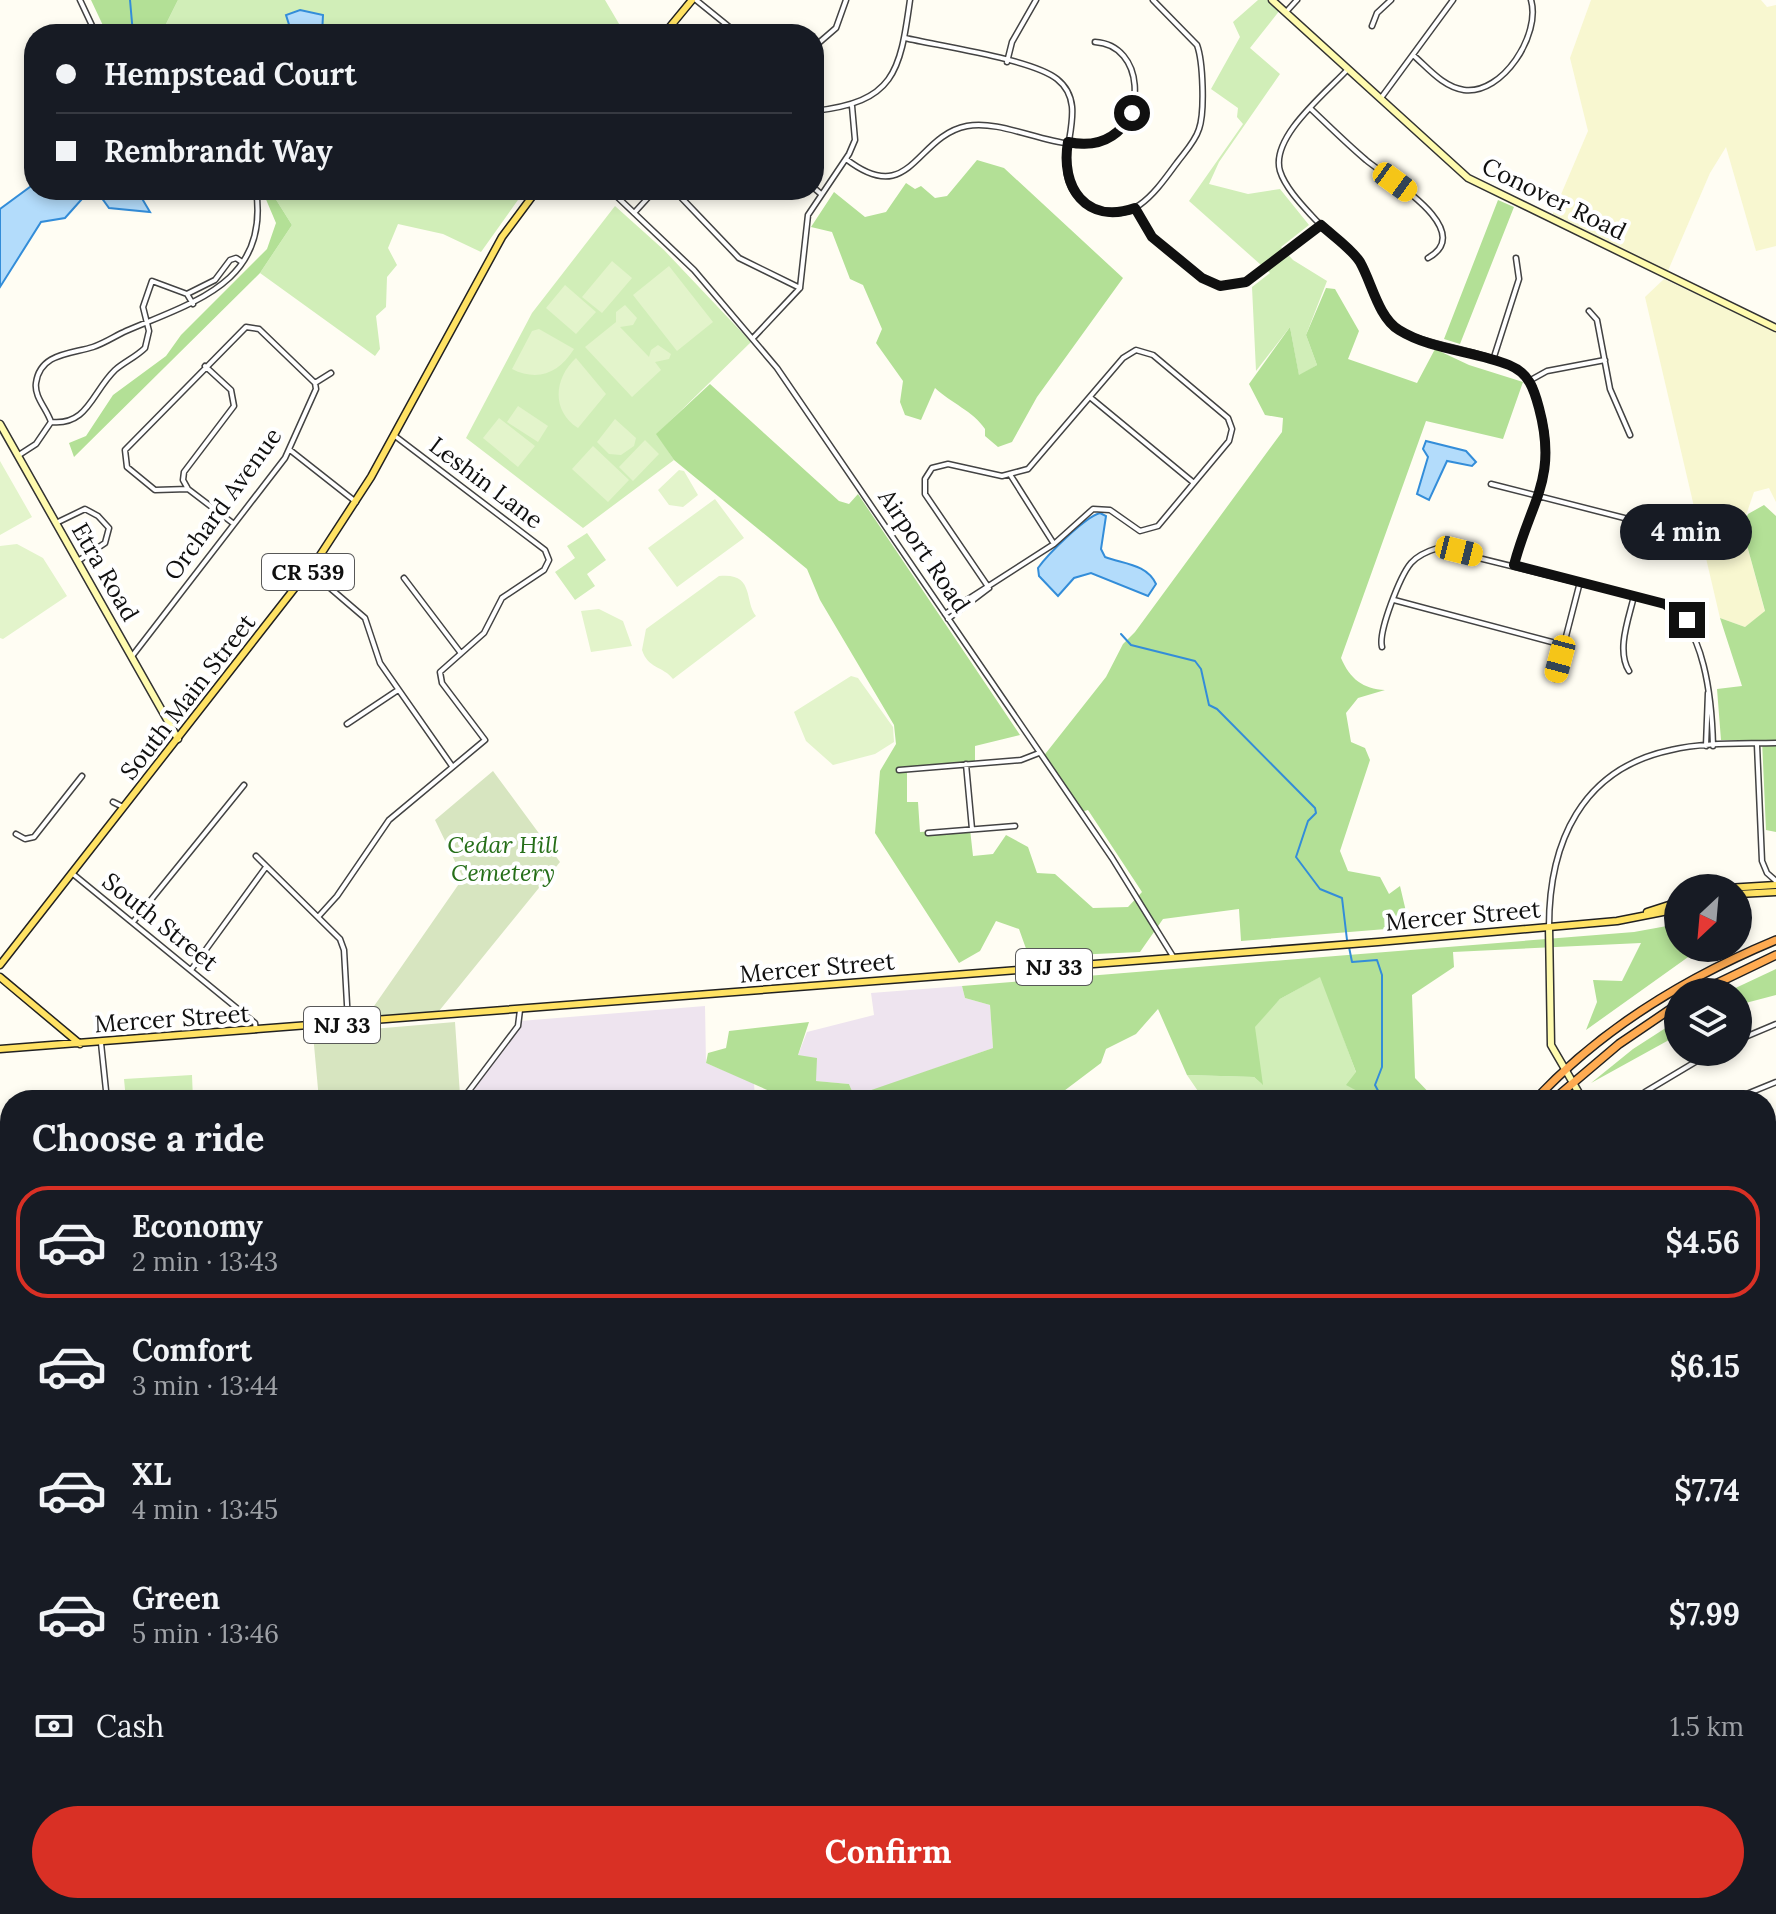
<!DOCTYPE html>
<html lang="en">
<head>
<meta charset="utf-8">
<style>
	body { margin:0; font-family:Lora,serif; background:#242831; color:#f1f3f6; height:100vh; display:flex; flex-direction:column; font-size:30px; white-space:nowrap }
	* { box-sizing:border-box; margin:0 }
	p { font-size:26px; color:#9ea1a6 }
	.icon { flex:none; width:44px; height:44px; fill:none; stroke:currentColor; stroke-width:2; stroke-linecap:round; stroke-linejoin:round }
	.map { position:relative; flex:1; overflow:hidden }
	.details { position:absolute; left:0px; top:1090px; width:1776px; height:824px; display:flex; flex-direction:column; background:#171b24; border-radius:32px 32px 0 0; box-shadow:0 4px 12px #0003 }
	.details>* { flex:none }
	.hud { position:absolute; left:24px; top:24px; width:800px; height:176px; border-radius:32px; box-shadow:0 4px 12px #0003; display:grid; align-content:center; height:176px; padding:0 32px; background:#171b24 }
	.needle { width:52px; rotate:206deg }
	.buttons { position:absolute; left:1664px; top:874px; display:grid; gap:16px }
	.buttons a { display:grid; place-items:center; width:88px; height:88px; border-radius:50%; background:#171b24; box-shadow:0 4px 12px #0003; font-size:40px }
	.end { position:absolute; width:36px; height:36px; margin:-18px; border:10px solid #101010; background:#fff; box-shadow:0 0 0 4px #fff }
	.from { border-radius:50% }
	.bubble { position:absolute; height:56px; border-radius:28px; background:#171b24; box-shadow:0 4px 12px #0003; font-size:26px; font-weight:700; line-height:56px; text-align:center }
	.car { position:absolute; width:24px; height:48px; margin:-24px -12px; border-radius:10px; box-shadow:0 0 6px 2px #0007; background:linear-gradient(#f5c518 24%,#345 0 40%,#f5c518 0 76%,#345 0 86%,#f5c518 0) }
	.hud b { display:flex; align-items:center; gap:28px; height:76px; font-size:30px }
	.hud b+b { border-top:2px solid #363941 }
	.hud i { width:20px; height:20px; background:#f1f3f6 }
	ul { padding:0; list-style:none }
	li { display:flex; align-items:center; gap:24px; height:112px; margin:0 16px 12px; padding:0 16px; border:4px solid transparent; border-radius:32px }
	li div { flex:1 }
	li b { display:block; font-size:30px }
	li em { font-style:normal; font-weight:700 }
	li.on { border-color:#d93025 }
	li>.icon { width:72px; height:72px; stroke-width:1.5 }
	h2 { padding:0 32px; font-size:36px; line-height:96px }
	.pay { display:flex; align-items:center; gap:20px; height:88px; padding:0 32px; font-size:30px }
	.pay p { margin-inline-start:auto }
	.button { display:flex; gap:16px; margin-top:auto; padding:16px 32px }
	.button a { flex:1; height:92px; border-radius:48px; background:#d93025; color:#fff; font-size:32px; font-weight:700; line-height:92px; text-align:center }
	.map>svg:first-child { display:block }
	.industrial { fill:#eee4ef }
	.farmland { fill:#f8f7d0 }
	.green { fill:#d1eeb8 }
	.forest { fill:#b3e096 }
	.cemetery { fill:#d7e5c0 }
	.pitch { fill:#e3f4cb }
	.water { fill:#b3dcfb; stroke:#338dd9; stroke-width:2 }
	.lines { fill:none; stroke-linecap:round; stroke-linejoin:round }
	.stream { stroke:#338dd9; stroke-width:2 }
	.street-casing { stroke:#434343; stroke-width:7 }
	.secondary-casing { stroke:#323232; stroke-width:9 }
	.primary-casing { stroke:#212121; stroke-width:9 }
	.highway-casing { stroke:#212121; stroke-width:10 }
	.street { stroke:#fff; stroke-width:4 }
	.secondary { stroke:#fffbae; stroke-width:6 }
	.primary { stroke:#ffe263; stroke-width:6 }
	.highway { stroke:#ffab51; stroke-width:7 }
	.route { stroke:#101010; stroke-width:10 }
	.labels { text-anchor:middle; stroke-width:8; stroke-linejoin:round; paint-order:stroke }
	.shield { fill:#fff; stroke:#585858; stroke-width:2 }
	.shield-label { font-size:22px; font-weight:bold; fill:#101010 }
	.street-label { font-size:24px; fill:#101010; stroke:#fff }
	.park-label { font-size:24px; font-style:italic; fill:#266f19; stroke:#fff }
</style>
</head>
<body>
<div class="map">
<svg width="1776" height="1914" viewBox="0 0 1776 1914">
	<rect width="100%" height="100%" fill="#fffdf3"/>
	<path class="industrial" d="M962,986L965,998L990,1005L993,1048L854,1097L849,1084L815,1081L798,1055L807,1032L874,1015L871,993Z
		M705,1006L706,1063L754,1083L755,1100H462L520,1021Z"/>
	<path class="farmland" d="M1591,0H1761L1767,7L1776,5V246L1756,251L1726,147L1710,173L1667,273L1551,218L1588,131L1570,58Z
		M1664,279L1776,332V502L1769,488L1754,492L1742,527L1765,612L1745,627L1720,618L1645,297Z"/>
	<path class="green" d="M178,0H605L625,34H161Z
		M1258,0H1269L1280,10L1250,48L1280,74L1219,162L1209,184L1248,194L1280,189L1309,225L1281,247L1293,260L1327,281L1306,335L1317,365L1299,376L1290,327L1256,371L1252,287L1270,273L1189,201L1243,124L1237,117L1238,108L1211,89L1240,37L1233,22Z
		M270,190H525L481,252L443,234L398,224L388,248L397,265L387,277L386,307L376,316L380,349L375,356L260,273L292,225Z
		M615,206L664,250L751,342L657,434L674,460L583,528L466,438L532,313Z
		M587,533L606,560L587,574L595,586L575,600L555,572L575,558L567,546Z
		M1321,976L1366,1100H1344L1339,1094L1330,1100H1204L1187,1075L1254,1077L1262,1084L1254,1027L1280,999Z
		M192,1075L193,1100H126L124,1079Z"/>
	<path class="forest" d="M91,0H178L161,34H107Z
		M977,160L1004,168L1123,278L1037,397L1012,442L998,447L985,436V429C973,411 951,403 935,388L921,420L905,415L900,402L903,381L876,343L882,329L863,285L850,279L832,232L811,227L834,192L865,217L886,212L906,183L915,189L921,186L935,198L947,196Z
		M262,190H270L292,225L260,273L74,457L69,443L86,436L113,395L166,356L181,335L267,249L276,223Z
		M1498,200L1514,207L1460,344L1444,339Z
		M1326,288L1335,289L1359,331L1348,359L1417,383L1435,349L1469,365L1523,382L1503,439L1426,421L1341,658C1350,679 1363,689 1385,690L1358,698L1346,713L1351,742L1365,748L1370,760L1340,851L1348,871L1380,877L1389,894L1400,886L1408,920L1435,925L1241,941L1239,909L1163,919L1140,952L1029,957L1019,929L996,921L980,951L959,963L875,833L880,771L896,744L894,725L820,600L807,569L674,460L656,434L710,384L839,501L849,504L858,494L1020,735L975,746V763L907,769V802H918L920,832L970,829L973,856L993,854L1006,835L1028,847L1037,873L1055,874L1093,908L1128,907L1142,892L1088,810L1081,812L1042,758L1106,677L1123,644L1135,632L1282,432L1283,418L1265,415L1249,384L1290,327L1299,375L1317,365L1306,335Z
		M1764,505L1776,516V832L1766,830L1762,740H1721L1717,689L1742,686L1720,618L1745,627L1765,611L1742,527L1748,514Z
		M1678,924V948H1707L1691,955L1586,1030L1597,1002L1593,980L1622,981L1641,943L1453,952L1454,967L1412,995L1415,1078L1436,1100H1366L1363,1094L1346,1085L1356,1072L1320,977L1280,999L1255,1027L1263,1085L1254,1077L1187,1075L1158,1009L1136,1034L1106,1049L1101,1063L1052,1100H790L706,1063L708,1053L726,1048L729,1031L809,1022L798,1055L817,1058L816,1081L849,1084L854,1096L993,1048L990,1005L965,998L962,986L1634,932Z
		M1776,969V995L1738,1005V992H1727Z
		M1678,1020V1035L1591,1083L1633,1049Z
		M816,1904H1024L1030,1910L1040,1904L1049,1914H809Z"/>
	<path class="cemetery" d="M493,771L560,862L439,1011L371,1017L372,1009L463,878L435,820Z
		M455,1022L460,1095L428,1100H319L313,1034Z"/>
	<path class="pitch" d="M612,261L632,278L602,313L582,297Z
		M669,266L713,322L677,351L633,295Z
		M565,285L596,312L576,334L546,308Z
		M625,305L637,318L633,325L620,327L649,357L651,350L658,345L671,354L669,359L655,362L661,370L632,397L585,347L616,322V312Z
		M539,329L574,349C559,373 538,382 512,369L532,331Z
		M576,358L606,394L578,428C551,411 554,378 576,358Z
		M518,406L548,426L538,442L507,422Z
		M499,418L535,446L518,467L483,438Z
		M615,419L636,438L634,446L621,455L609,454L597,442Z
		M645,440L659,454L633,481L619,467Z
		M593,446L629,480L608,502L572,469Z
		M0,461L32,517L0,535Z
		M679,470L684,471L698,495L683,507L669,505L658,490Z
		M715,499L744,538L677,587L648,548Z
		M17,544L43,558L67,596L3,639L0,638V546Z
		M719,576C755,572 744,601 756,616L673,679C663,666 648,669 642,650L646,629Z
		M599,609L623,621L632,646L591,652L581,611Z
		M851,676L858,678L893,727L894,742L875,754L833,765L806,741L794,712Z"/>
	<path class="water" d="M300,10L323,15L322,34H292L286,15Z
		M34,184V190H90L65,218L41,222L0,287V209Z
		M96,190H137L150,212L109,208Z
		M1426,441L1466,451L1476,462L1472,466L1447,461L1429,500L1417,494L1428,457L1423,449Z
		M1100,513L1106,516L1101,549L1105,557C1124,564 1147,564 1156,584L1148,596L1091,573L1074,578L1058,596L1039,576L1038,568C1048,554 1085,517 1100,513Z"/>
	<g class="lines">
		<path class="stream" d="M130,0L133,34
			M1121,634L1131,645L1195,661L1201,669L1209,705L1217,709L1315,808L1316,813L1308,821L1296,857L1320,889L1342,898L1347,940
			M1349,947L1352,962L1377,960L1382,975V1067L1375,1085L1383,1100
			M1766,1535L1776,1545"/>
		<g class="street-casing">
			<path id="street" d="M80,0L96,34
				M696,0L738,34
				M1286,12L1297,0
				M1372,26L1377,13L1391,0
				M905,38C939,46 1032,59 1057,79C1100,113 1032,177 1094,208C1132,227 1156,191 1176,164C1184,153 1195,142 1199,129C1205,112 1203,61 1197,45L1153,0
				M814,47L836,28L846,0
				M1413,55C1428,68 1443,87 1464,90C1503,95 1541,34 1531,0
				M1007,62L1012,42L1036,0
				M1348,69C1326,93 1270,137 1280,171C1285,187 1301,204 1312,216C1325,231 1344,242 1356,257C1375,280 1376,319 1404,333C1437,349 1514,353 1532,384C1536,393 1538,404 1541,413C1559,479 1529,505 1514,565
				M1381,98L1453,0
				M1311,109C1329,126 1347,144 1366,160C1383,175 1479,230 1428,258
				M814,111C894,102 900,73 910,0
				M846,159C911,209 915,136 967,126C1008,118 1066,158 1106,140C1147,121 1145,45 1095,42
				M814,188L821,194
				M610,190L694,270L777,368L1112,858L1174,958
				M674,190L739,258L800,288
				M1135,208L1152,237L1202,278L1220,286L1246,282L1321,225
				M634,213L655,190
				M187,294L215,280L230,260L236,258L242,262
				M1589,311L1597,320L1610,389L1630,435
				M754,337L800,288L808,215L849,154L855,140L852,106
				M1493,360L1519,279L1516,258
				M1529,381L1547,371L1605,360
				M315,383L331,373
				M1091,398L1194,483
				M51,422C88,426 92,392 115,370C124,362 136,357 145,348L149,331L143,307L152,281L187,294L193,304
				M290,450L356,502
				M19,455L36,444L51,422C47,409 34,397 36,383C40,353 71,354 93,347C105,343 115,336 126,331C193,302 270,283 256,190
				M1011,476L1054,544
				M1491,484L1644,523L1661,521
				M188,489L183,480L184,472L234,406L231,390L205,366
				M56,523L85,509L98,516L109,528L105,543L78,561
				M234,524L188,489L155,490L127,467L125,450L246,327L259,329L315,383
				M309,570L365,618L380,663L452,766
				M404,578L460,652
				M1394,600L1563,645
				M945,614L1054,544L1093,509L1110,510L1140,531L1158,526L1229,441L1232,429L1228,418L1153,355L1136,350L1123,358L1028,469L1002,476L948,464L932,468L925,479V494L989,588
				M948,619L989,588
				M1382,647C1378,632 1400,576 1411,563C1418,555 1428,551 1438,548L1661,603C1706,619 1712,705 1713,746
				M133,655L285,458L316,389L315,383
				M1629,671C1616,650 1629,618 1634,596
				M1555,679L1580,582
				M347,724L398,690
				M1757,745L1762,861L1767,873L1776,881
				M1706,746L1708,693
				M966,764L972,829
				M899,770L1021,760L1039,753
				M113,802L123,807
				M928,833L1015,826
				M16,834L25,839L34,837L82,776
				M256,856L340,939L344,950L348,1022
				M73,874L255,1023L256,1030
				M318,917L337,896L389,820L485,740L442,683L440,672L484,633L502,598L544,570L549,560L545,550L395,436
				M133,922L244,785
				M1549,927C1549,843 1581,769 1671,750C1704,742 1742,744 1776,743
				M191,970L266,867
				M1738,1040L1776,1024
				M101,1043L107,1100
				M462,1100L518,1026L520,1010
				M1116,1100H1137
				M1640,1100L1645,1092L1712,1052
				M1732,1100L1776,1082
				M0,1130H10
				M1766,1150L1776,1145
				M0,1201L10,1214
				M1766,1210L1776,1235
				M0,1289L10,1275
				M0,1378L10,1384
				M0,1429L10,1410
				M0,1469L10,1475
				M0,1562L10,1544
				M1766,1634L1776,1644
				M1766,1882L1776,1877
				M1410,1904L1413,1914
				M1316,1914L1343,1904
				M1725,1914L1734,1904"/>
		</g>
		<g class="secondary-casing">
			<path id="secondary" d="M1272,0L1468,178L1776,328
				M0,424L178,739
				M1549,927L1551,1045L1583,1100
				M0,1277L10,1283
				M1766,1362L1776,1376
				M1766,1777L1776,1773
				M0,1812L10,1815
				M109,1904L117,1914
				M120,1904L129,1914
				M647,1904L653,1914
				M1236,1904L1245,1914
				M1048,1914L1059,1904
				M1608,1914L1613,1904"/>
		</g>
		<g class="primary-casing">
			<path id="primary" d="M664,34L692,0
				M1727,888L1776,885
				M1738,894L1776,892
				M1647,912L1678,902
				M0,965L319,557L371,477L502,237L537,190
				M0,977L80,1044
				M0,1049L1378,942L1617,921L1678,909"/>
		</g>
		<g class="highway-casing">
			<path id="highway" d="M1699,992L1776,955
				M1535,1100C1601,1029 1687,977 1776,940
				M1553,1100L1619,1044L1678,1004
				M38,1904L43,1914
				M188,1914L206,1904
				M210,1914L228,1904"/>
		</g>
		<use href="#street" class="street"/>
		<use href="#secondary" class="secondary"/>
		<use href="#primary" class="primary"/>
		<use href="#highway" class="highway"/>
	</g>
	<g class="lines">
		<path class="route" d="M1132,113C1118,139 1096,148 1068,142C1060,187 1086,225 1135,208L1152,237L1202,278L1220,286L1246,282L1321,225C1333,236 1351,248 1360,262C1372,283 1378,317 1399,330C1431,350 1475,351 1509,365C1529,373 1534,389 1539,408C1558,479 1531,500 1514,565L1665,604L1687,620"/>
	</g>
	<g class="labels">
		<g class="shield">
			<rect x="262" y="554" width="92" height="36" rx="6"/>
			<rect x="1016" y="949" width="76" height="36" rx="6"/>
			<rect x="304" y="1007" width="76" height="36" rx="6"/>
		</g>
		<g class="shield-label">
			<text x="308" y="580">CR 539</text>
			<text x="1054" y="975">NJ 33</text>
			<text x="342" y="1033">NJ 33</text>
		</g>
		<g class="street-label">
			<text transform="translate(1554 199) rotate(26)" y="8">Conover Road</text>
			<text transform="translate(486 483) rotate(37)" y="8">Leshin Lane</text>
			<text transform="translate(223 504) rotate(-54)" y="8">Orchard Avenue</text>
			<text transform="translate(924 551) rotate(56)" y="8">Airport Road</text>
			<text transform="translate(105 572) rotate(60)" y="8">Etra Road</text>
			<text transform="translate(188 697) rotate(-52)" y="8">South Main Street</text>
			<text transform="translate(1463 916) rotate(-5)" y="8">Mercer Street</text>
			<text transform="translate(160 922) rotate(39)" y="8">South Street</text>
			<text transform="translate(817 968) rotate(-5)" y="8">Mercer Street</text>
			<text transform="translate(172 1019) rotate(-4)" y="8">Mercer Street</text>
		</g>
		<g class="park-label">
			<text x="503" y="853">Cedar Hill<tspan x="503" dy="28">Cemetery</tspan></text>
		</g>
	</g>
</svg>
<div class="buttons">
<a><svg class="needle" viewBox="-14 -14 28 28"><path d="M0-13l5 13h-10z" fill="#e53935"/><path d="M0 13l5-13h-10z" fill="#9ea1a6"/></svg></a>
<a><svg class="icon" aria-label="layers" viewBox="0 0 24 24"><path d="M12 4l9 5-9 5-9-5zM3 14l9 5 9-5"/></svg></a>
</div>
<i class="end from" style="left:1132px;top:113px"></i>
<i class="end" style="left:1687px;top:620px"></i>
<div class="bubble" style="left:1620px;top:504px;width:132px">4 min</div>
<i class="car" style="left:1395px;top:182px;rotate:126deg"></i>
<i class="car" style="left:1459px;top:551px;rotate:104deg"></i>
<i class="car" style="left:1560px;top:659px;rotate:195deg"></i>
<div class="hud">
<b><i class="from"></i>Hempstead Court</b>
<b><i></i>Rembrandt Way</b>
</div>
<section class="details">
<h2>Choose a ride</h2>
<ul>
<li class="on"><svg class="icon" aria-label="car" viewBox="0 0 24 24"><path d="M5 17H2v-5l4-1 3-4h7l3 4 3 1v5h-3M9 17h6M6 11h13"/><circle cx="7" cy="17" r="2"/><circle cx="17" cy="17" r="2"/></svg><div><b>Economy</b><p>2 min · 13:43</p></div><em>$4.56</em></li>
<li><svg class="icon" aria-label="car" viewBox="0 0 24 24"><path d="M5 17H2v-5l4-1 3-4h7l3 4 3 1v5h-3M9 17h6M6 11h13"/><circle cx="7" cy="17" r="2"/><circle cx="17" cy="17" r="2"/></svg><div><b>Comfort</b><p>3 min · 13:44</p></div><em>$6.15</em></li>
<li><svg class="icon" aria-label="car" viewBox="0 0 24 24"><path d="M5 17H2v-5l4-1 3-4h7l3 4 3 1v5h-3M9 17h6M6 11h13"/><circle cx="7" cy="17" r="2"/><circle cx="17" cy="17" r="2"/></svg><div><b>XL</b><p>4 min · 13:45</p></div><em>$7.74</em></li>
<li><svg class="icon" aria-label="car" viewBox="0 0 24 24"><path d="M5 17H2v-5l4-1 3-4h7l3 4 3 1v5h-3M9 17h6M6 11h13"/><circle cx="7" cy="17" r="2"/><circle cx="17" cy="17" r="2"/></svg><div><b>Green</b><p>5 min · 13:46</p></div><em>$7.99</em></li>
</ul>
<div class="pay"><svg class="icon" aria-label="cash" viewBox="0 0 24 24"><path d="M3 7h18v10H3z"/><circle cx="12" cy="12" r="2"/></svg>Cash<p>1.5 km</p></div>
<div class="button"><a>Confirm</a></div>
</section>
</div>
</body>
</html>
